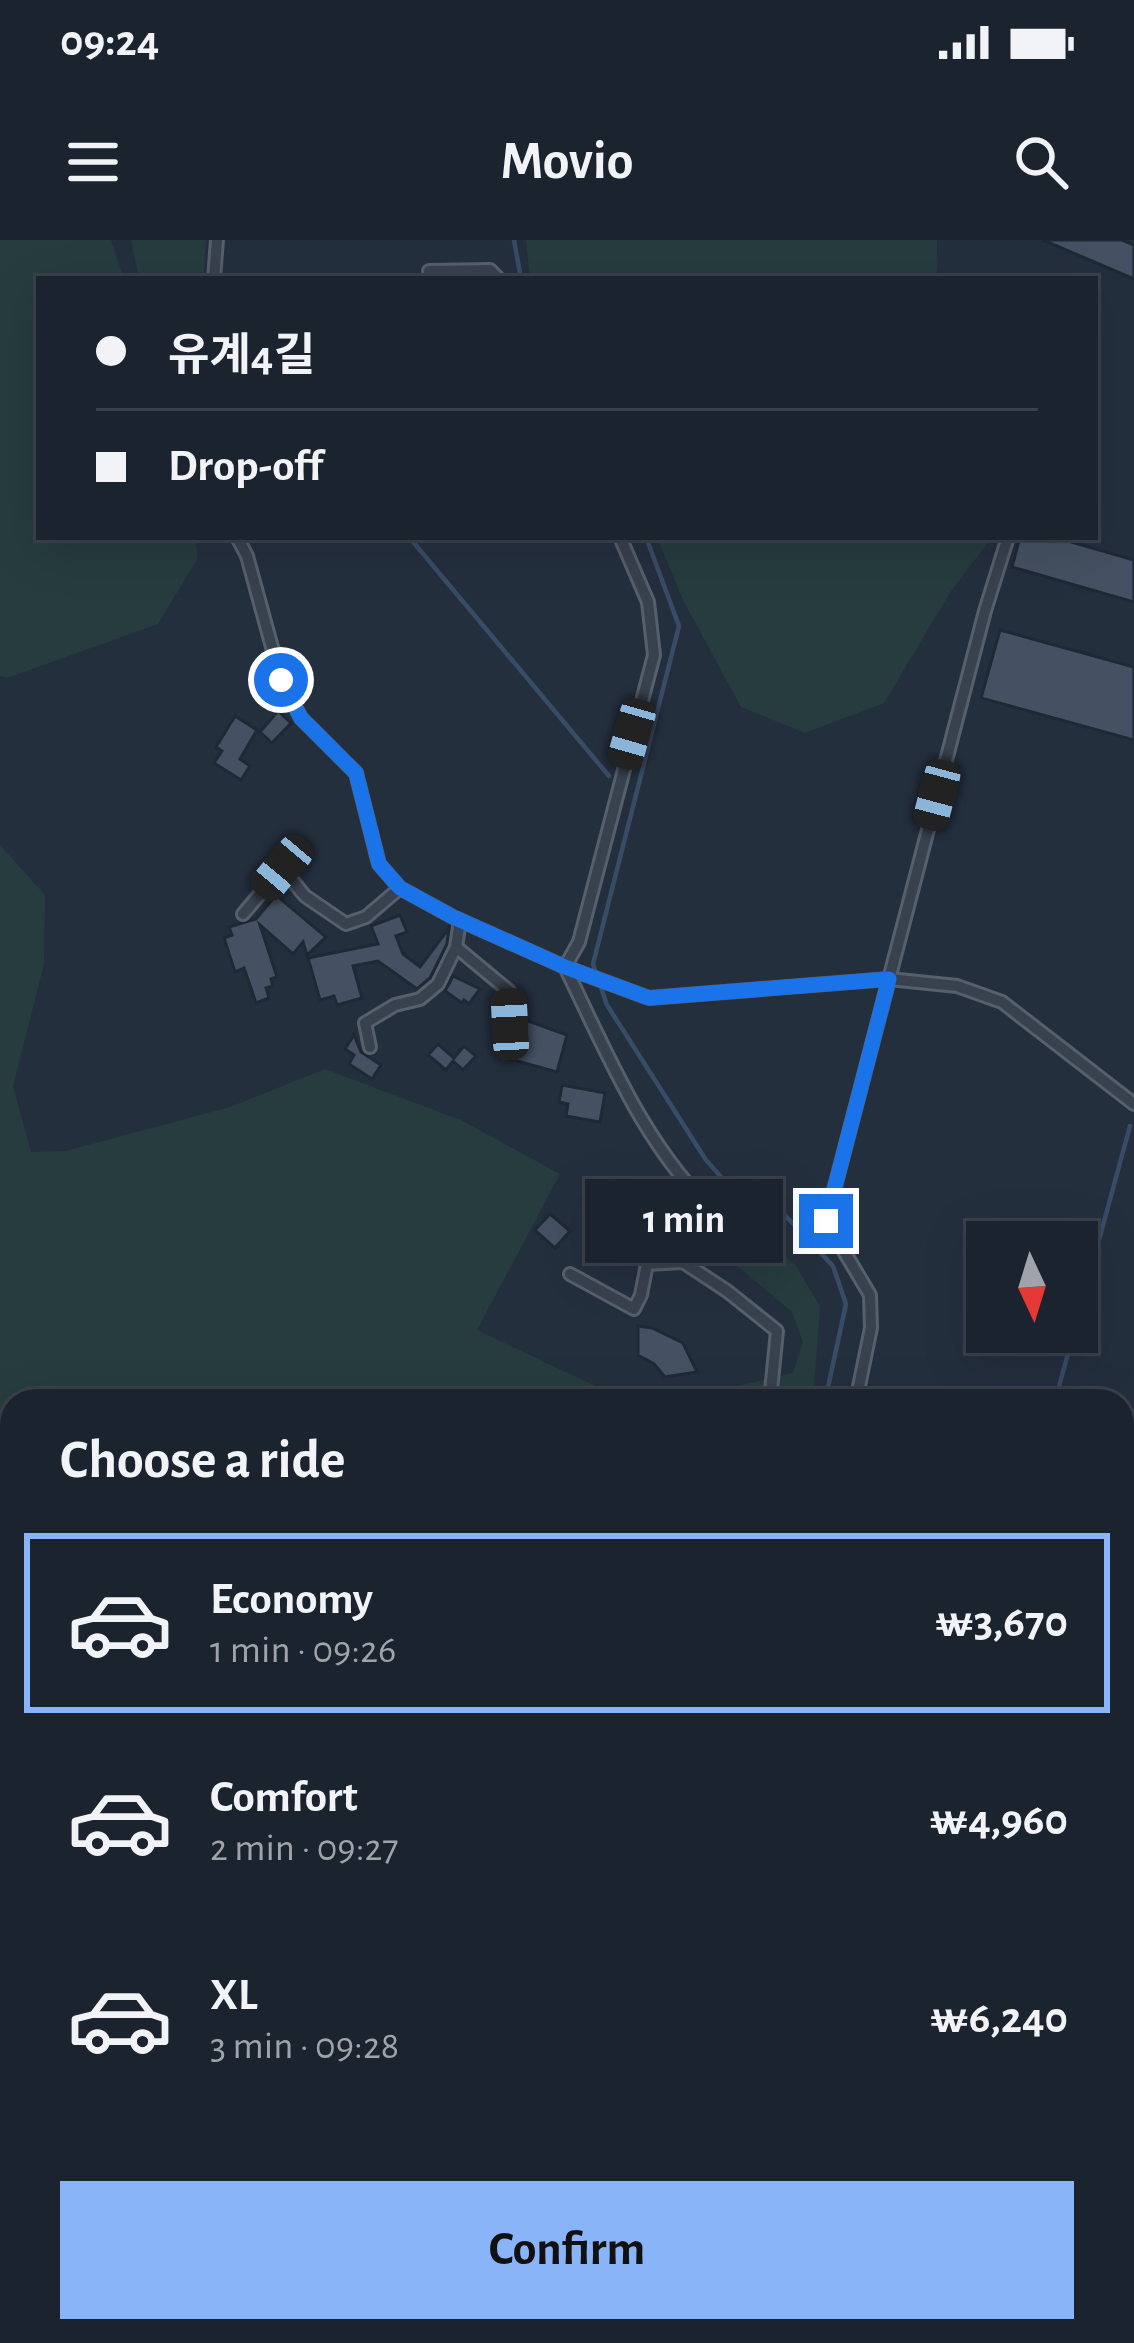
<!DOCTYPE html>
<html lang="en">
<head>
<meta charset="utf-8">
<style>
	body { margin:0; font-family:"Alegreya Sans","Noto Sans KR",sans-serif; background:#282f3a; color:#f1f3f6; height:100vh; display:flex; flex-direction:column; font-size:45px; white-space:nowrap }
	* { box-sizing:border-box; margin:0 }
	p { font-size:39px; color:#a0a4aa }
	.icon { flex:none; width:66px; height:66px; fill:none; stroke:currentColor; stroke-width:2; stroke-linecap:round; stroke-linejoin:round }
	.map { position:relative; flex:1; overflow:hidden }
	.sheet { position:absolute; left:0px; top:1149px; width:1134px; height:954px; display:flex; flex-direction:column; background:#1b232e; border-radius:36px 36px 0 0; box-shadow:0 12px 48px #0002,0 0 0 3px #39404a }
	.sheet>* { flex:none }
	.banner { position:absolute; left:36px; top:36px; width:1062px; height:264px; border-radius:0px; box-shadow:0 12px 48px #0002,0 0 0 3px #39404a; display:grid; align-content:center; height:264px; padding:0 60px; background:#1b232e }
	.needle { width:78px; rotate:176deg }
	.buttons { position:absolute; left:966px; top:981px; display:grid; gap:24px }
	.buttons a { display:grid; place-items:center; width:132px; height:132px; border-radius:0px; background:#1b232e; box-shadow:0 12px 48px #0002,0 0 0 3px #39404a; font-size:60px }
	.end { position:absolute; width:54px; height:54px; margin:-27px; border:15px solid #1a73e8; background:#fff; box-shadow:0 0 0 6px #fff }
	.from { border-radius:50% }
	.bubble { position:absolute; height:84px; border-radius:0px; background:#1b232e; box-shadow:0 12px 48px #0002,0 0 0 3px #39404a; font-size:39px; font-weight:700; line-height:84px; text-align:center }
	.car { position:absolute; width:36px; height:72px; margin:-36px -18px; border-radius:15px; box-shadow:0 0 9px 3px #0007; background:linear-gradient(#222 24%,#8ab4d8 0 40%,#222 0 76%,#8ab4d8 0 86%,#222 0) }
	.banner b { display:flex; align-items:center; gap:42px; height:114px; font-size:45px }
	.banner b+b { border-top:3px solid #39404a }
	.banner i { width:30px; height:30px; background:#f1f3f6 }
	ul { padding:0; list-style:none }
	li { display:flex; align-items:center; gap:36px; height:180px; margin:0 24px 18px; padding:0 36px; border:6px solid transparent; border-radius:0px }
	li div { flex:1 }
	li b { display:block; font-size:45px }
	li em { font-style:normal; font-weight:700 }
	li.on { border-color:#8ab4f8 }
	li>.icon { width:108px; height:108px; stroke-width:1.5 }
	h2 { padding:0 60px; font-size:54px; line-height:144px }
	.cta { display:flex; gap:24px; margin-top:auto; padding:24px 60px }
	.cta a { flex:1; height:138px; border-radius:0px; background:#8ab4f8; color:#111; font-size:48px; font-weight:700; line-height:138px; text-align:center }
	.status { display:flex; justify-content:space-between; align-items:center; height:84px; padding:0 60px; background:#1b232e; direction:ltr }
	.status svg { height:33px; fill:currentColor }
	header { display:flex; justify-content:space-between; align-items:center; height:156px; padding:0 60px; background:#1b232e; font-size:54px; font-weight:700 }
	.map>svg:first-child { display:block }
	.green { fill:#263c3f }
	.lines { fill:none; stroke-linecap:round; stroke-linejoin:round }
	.stream { stroke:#394c67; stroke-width:4.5 }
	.building { fill:#455162; stroke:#1f2835; stroke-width:3 }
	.lane-casing { stroke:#565f6c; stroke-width:16 }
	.street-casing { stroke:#565f6c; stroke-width:27 }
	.path { stroke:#44595c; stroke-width:3; stroke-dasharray:9 9; stroke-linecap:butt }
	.lane { stroke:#38414e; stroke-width:10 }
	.street { stroke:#38414e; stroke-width:21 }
	.route { stroke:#1a73e8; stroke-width:15 }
</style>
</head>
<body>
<div class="status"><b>09:24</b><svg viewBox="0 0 49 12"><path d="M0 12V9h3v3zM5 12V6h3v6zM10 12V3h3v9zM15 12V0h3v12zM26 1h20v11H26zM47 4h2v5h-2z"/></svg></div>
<header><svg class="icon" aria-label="menu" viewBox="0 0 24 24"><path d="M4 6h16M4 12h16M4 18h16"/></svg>Movio<svg class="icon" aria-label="search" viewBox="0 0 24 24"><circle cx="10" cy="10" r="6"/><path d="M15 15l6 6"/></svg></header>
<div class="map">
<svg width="1134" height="2103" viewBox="0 0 1134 2103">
	<rect width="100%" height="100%" fill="#242f3e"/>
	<path class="green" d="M0,0H111L124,39H39V297H195L198,318L158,384L7,438L0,436Z
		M131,0H206L204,39H139Z
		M526,0H937V39H530Z
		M657,297H992L951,351L884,463L805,493L741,467L683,360Z
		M0,605L45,655L44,724L13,846L31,912L66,911L230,867L325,829L461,880L560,934L477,1090L627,1161H12V1569L0,1573Z
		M754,986L796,1026L820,1066L814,1148L804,1161H673L793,1133L803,1102L792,1072L730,1020L724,1010L738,994Z
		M0,1575L12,1584V2087L0,2090Z"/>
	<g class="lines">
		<path class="stream" d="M514,0L521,39
			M409,297L609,536
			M646,297L679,386L593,724L607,765L706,920L738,956L780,970L833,1026L846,1064L825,1161
			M1077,1081L1130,886
			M1055,1161L1074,1092
			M173,2103L184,2091"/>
	</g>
	<path class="building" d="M1043,0H1122L1134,5V39Z
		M1020,297H1054L1134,320V362L1012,327Z
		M1000,390L1134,427V500L981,458Z
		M278,471L291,483L272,503L260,492Z
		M235,476L257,490L240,519L250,526L241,540L214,523L222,511L216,507Z
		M276,655L326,697L307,715L303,702L293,714L260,685L277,737L271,739L273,746L266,748L269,758L256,763L244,728L235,732L224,698L232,695L229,687L256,679Z
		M400,675L407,692L396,696L403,714L420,727L449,688L447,704L430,738L417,749L378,721L353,726L362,758L337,765L334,756L320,760L308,718L378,704L371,686Z
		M453,736L480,749L469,764L464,760L462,763L445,751Z
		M520,778L567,795L557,832L510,819Z
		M354,795L361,812L381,825L372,839L349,824L354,815L345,809Z
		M438,804L454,818L464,806L476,816L463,830L453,821L446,830L428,815Z
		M562,845L605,853L600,882L566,876L568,864L559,862Z
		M550,974L570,991L555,1008L535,990Z
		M638,1086L652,1088L683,1103L697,1132L665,1137L654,1124L638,1115Z"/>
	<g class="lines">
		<g class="lane-casing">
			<path id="lane" d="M429,31L490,30L499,39
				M214,39L217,0
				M237,297L247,316L281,440L301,478L356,533L379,624L400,648L453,677L565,727L649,758L889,739L957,746L1002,762L1134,864
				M243,674L282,628L305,656L346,684L366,677L400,648
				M456,707L509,751L510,784
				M565,727L579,702L654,415L648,362L620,297
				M565,727C608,815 645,908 717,975
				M370,807L365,783L395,765L420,759L438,744L456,707L460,680
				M570,1034L634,1069L641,1055L647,1024L683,1022L727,1051L777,1091L770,1161
				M856,1161L871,1088L870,1055L826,981L985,371L1008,297
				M1122,1439L1134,1406
				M918,2091L919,2103
				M964,2091L966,2103
				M51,2103L65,2091
				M150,2103L163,2091"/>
		</g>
		<g class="street-casing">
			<path id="street" d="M1122,1357L1134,1342
				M1122,1492L1134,1493
				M1134,1833L1126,1872L1134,1882
				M460,2103L462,2091"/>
		</g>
		<path class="path" d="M0,1201L12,1206"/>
		<use href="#lane" class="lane"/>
		<use href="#street" class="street"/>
	</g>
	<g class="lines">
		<path class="route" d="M281,440L301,478L356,533L379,624L400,648L453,677L565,727L649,758L889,739L826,981"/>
	</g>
</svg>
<div class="buttons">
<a><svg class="needle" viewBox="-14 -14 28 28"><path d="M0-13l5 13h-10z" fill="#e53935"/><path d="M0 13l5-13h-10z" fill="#a0a4aa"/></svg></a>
</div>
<i class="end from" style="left:281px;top:440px"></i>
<i class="end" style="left:826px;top:981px"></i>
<div class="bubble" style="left:585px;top:939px;width:198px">1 min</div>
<i class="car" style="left:632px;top:494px;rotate:196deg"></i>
<i class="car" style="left:937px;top:555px;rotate:195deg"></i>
<i class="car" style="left:282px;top:628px;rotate:220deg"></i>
<i class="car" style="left:510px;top:784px;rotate:357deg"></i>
<div class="banner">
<b><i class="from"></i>유계4길</b>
<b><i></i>Drop-off</b>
</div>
<section class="sheet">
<h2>Choose a ride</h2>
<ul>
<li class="on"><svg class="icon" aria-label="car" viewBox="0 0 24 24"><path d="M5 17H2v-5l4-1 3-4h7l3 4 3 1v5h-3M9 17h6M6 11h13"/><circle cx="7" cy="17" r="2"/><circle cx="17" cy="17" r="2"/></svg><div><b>Economy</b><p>1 min · 09:26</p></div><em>₩3,670</em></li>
<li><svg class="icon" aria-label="car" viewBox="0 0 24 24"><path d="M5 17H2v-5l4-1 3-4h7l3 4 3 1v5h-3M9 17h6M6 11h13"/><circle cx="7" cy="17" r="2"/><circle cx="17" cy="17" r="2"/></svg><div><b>Comfort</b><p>2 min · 09:27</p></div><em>₩4,960</em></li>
<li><svg class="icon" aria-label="car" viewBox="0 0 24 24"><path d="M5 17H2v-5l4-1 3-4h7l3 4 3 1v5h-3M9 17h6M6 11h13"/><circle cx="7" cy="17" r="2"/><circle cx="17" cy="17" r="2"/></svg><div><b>XL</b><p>3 min · 09:28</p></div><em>₩6,240</em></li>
</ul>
<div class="cta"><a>Confirm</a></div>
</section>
</div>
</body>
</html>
